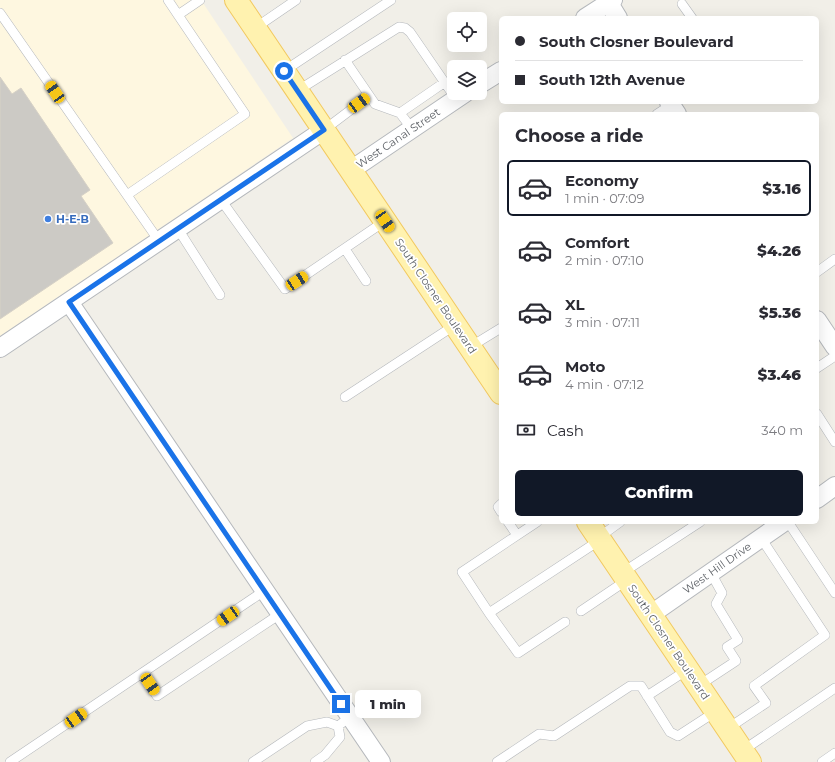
<!DOCTYPE html>
<html lang="en">
<head>
<meta charset="utf-8">
<style>
	body { margin:0; font-family:Montserrat,sans-serif; background:#f7f7f7; color:#2b2b33; height:100vh; display:flex; flex-direction:column; font-size:15px; white-space:nowrap }
	* { box-sizing:border-box; margin:0 }
	p { font-size:13px; color:#7c7c81 }
	.icon { flex:none; width:22px; height:22px; fill:none; stroke:currentColor; stroke-width:2; stroke-linecap:round; stroke-linejoin:round }
	.map { position:relative; flex:1; overflow:hidden }
	.panel { position:absolute; left:499px; top:112px; width:320px; height:412px; display:flex; flex-direction:column; background:#fff; border-radius:6px; box-shadow:0 4px 16px #0002 }
	.panel>* { flex:none }
	.banner { position:absolute; left:499px; top:16px; width:320px; height:88px; border-radius:6px; box-shadow:0 4px 16px #0002; display:grid; align-content:center; height:88px; padding:0 16px; background:#fff }
	.fabs { position:absolute; left:447px; top:12px; display:grid; gap:8px }
	.fabs a { display:grid; place-items:center; width:40px; height:40px; border-radius:6px; background:#fff; box-shadow:0 4px 16px #0002; font-size:20px }
	.end { position:absolute; width:18px; height:18px; margin:-9px; border:5px solid #1a73e8; background:#fff; box-shadow:0 0 0 2px #fff }
	.from { border-radius:50% }
	.bubble { position:absolute; height:28px; border-radius:6px; background:#fff; box-shadow:0 4px 16px #0002; font-size:13px; font-weight:800; line-height:28px; text-align:center }
	.car { position:absolute; width:12px; height:24px; margin:-12px -6px; border-radius:5px; box-shadow:0 0 3px 1px #0007; background:linear-gradient(#f5c518 24%,#345 0 40%,#f5c518 0 76%,#345 0 86%,#f5c518 0) }
	.banner b { display:flex; align-items:center; gap:14px; height:38px; font-size:15px }
	.banner b+b { border-top:1px solid #e1e1e2 }
	.banner i { width:10px; height:10px; background:#2b2b33 }
	ul { padding:0; list-style:none }
	li { display:flex; align-items:center; gap:12px; height:56px; margin:0 8px 6px; padding:0 8px; border:2px solid transparent; border-radius:6px }
	li div { flex:1 }
	li b { display:block; font-size:15px }
	li em { font-style:normal; font-weight:800 }
	li.active { border-color:#111827 }
	li>.icon { width:36px; height:36px; stroke-width:1.5 }
	h2 { padding:0 16px; font-size:18px; line-height:48px }
	.pay { display:flex; align-items:center; gap:10px; height:44px; padding:0 16px; font-size:15px }
	.pay p { margin-inline-start:auto }
	.cta { display:flex; gap:8px; margin-top:auto; padding:8px 16px }
	.cta a { flex:1; height:46px; border-radius:6px; background:#111827; color:#fff; font-size:16px; font-weight:800; line-height:46px; text-align:center }
	.map>svg:first-child { display:block }
	.commercial { fill:#fef7e0 }
	.building { fill:#cccac5; stroke:#d6d1c6 }
	.lines { fill:none; stroke-linecap:round; stroke-linejoin:round }
	.lane-casing { stroke:#b5b8bc; stroke-width:10 }
	.street-casing { stroke:#b5b8bc; stroke-width:20 }
	.primary-casing { stroke:#f2c960; stroke-width:24 }
	.lane { stroke:#fff; stroke-width:9 }
	.street { stroke:#fff; stroke-width:18 }
	.primary { stroke:#fff2af; stroke-width:22 }
	.route { stroke:#1a73e8; stroke-width:5 }
	.shop-dot { fill:#3f7fe0; stroke:#fff; stroke-width:1.5 }
	.labels { text-anchor:middle; stroke-width:3.5; stroke-linejoin:round; paint-order:stroke }
	.street-label { font-size:11px; fill:#5f6368; stroke:#fff }
	.shop-label { font-size:11px; font-weight:bold; fill:#366cbe; stroke:#fff; text-anchor:start }
</style>
</head>
<body>
<div class="map">
<svg width="835" height="762" viewBox="0 0 835 762">
	<rect width="100%" height="100%" fill="#f1efe8"/>
	<path class="commercial" d="M0,0H201L293,138L0,336Z"/>
	<path class="building" d="M0,77L12,94L21,88L90,190L81,196L113,243L0,319Z"/>
	<g class="lines">
		<g class="lane-casing">
			<path id="lane" d="M168,0L178,15L200,0
				M682,4L692,18
				M0,13L159,241
				M255,28L296,0
				M345,60L375,104L400,113L445,82
				M284,71L391,0
				M297,91L399,27L405,28L410,32L456,99
				M400,113L412,129
				M657,114L671,105
				M324,130L369,96
				M127,195L245,114L178,15
				M221,200L285,289L385,221
				M178,229L220,295
				M345,249L366,281
				M817,272L835,259
				M470,347L501,328
				M817,368L835,356
				M345,397L455,325
				M817,414L835,442
				M501,504L498,507L501,512
				M508,522L517,535
				M537,522L462,572L489,613L600,540
				M788,522L835,593
				M598,538L620,522
				M622,573L700,522
				M581,611L627,580
				M489,613L518,653L565,622
				M142,673L157,696L280,614
				M698,686L736,661L727,647L738,640L716,604L722,593L711,573
				M647,696L687,670
				M727,729L766,703L754,686L825,635L761,538
				M742,751L835,688
				M10,762L264,591
				M253,762L307,726L327,722L338,726L350,717
				M315,762L325,755L340,737L338,726
				M497,762L539,734L554,736L630,686H641L670,732L678,736L715,712
				M822,762L835,753"/>
		</g>
		<g class="street-casing">
			<path id="street" d="M607,0L618,18
				M585,18L613,0
				M480,84L501,71
				M669,102L677,114
				M351,170L465,93
				M69,302L381,762
				M817,320L835,347
				M0,348L324,130
				M817,499L835,486
				M650,615L784,522"/>
		</g>
		<g class="primary-casing">
			<path id="primary" d="M236,0L501,393
				M588,522L750,762"/>
		</g>
		<use href="#lane" class="lane"/>
		<use href="#street" class="street"/>
		<use href="#primary" class="primary"/>
	</g>
	<g class="lines">
		<path class="route" d="M284,71L324,130L69,302L341,704"/>
	</g>
	<circle class="shop-dot" cx="48" cy="219" r="4"/>
	<g class="labels">
		<g class="street-label">
			<text transform="translate(398 138) rotate(-34)" y="4">West Canal Street</text>
			<text transform="translate(436 296) rotate(56)" y="4">South Closner Boulevard</text>
			<text transform="translate(717 568) rotate(-35)" y="4">West Hill Drive</text>
			<text transform="translate(669 642) rotate(56)" y="4">South Closner Boulevard</text>
		</g>
		<g class="shop-label">
			<text x="56" y="223">H-E-B</text>
		</g>
	</g>
</svg>
<div class="fabs">
<a><svg class="icon" aria-label="locate" viewBox="0 0 24 24"><circle cx="12" cy="12" r="6"/><path d="M12 2v4M12 18v4M2 12h4M18 12h4"/></svg></a>
<a><svg class="icon" aria-label="layers" viewBox="0 0 24 24"><path d="M12 4l9 5-9 5-9-5zM3 14l9 5 9-5"/></svg></a>
</div>
<i class="end from" style="left:284px;top:71px"></i>
<i class="end" style="left:341px;top:704px"></i>
<div class="bubble" style="left:355px;top:690px;width:66px">1 min</div>
<i class="car" style="left:55px;top:92px;rotate:326deg"></i>
<i class="car" style="left:359px;top:103px;rotate:54deg"></i>
<i class="car" style="left:385px;top:221px;rotate:146deg"></i>
<i class="car" style="left:297px;top:281px;rotate:57deg"></i>
<i class="car" style="left:228px;top:616px;rotate:236deg"></i>
<i class="car" style="left:150px;top:684px;rotate:146deg"></i>
<i class="car" style="left:76px;top:718px;rotate:56deg"></i>
<div class="banner">
<b><i class="from"></i>South Closner Boulevard</b>
<b><i></i>South 12th Avenue</b>
</div>
<section class="panel">
<h2>Choose a ride</h2>
<ul>
<li class="active"><svg class="icon" aria-label="car" viewBox="0 0 24 24"><path d="M5 17H2v-5l4-1 3-4h7l3 4 3 1v5h-3M9 17h6M6 11h13"/><circle cx="7" cy="17" r="2"/><circle cx="17" cy="17" r="2"/></svg><div><b>Economy</b><p>1 min · 07:09</p></div><em>$3.16</em></li>
<li><svg class="icon" aria-label="car" viewBox="0 0 24 24"><path d="M5 17H2v-5l4-1 3-4h7l3 4 3 1v5h-3M9 17h6M6 11h13"/><circle cx="7" cy="17" r="2"/><circle cx="17" cy="17" r="2"/></svg><div><b>Comfort</b><p>2 min · 07:10</p></div><em>$4.26</em></li>
<li><svg class="icon" aria-label="car" viewBox="0 0 24 24"><path d="M5 17H2v-5l4-1 3-4h7l3 4 3 1v5h-3M9 17h6M6 11h13"/><circle cx="7" cy="17" r="2"/><circle cx="17" cy="17" r="2"/></svg><div><b>XL</b><p>3 min · 07:11</p></div><em>$5.36</em></li>
<li><svg class="icon" aria-label="car" viewBox="0 0 24 24"><path d="M5 17H2v-5l4-1 3-4h7l3 4 3 1v5h-3M9 17h6M6 11h13"/><circle cx="7" cy="17" r="2"/><circle cx="17" cy="17" r="2"/></svg><div><b>Moto</b><p>4 min · 07:12</p></div><em>$3.46</em></li>
</ul>
<div class="pay"><svg class="icon" aria-label="cash" viewBox="0 0 24 24"><path d="M3 7h18v10H3z"/><circle cx="12" cy="12" r="2"/></svg>Cash<p>340 m</p></div>
<div class="cta"><a>Confirm</a></div>
</section>
</div>
</body>
</html>
